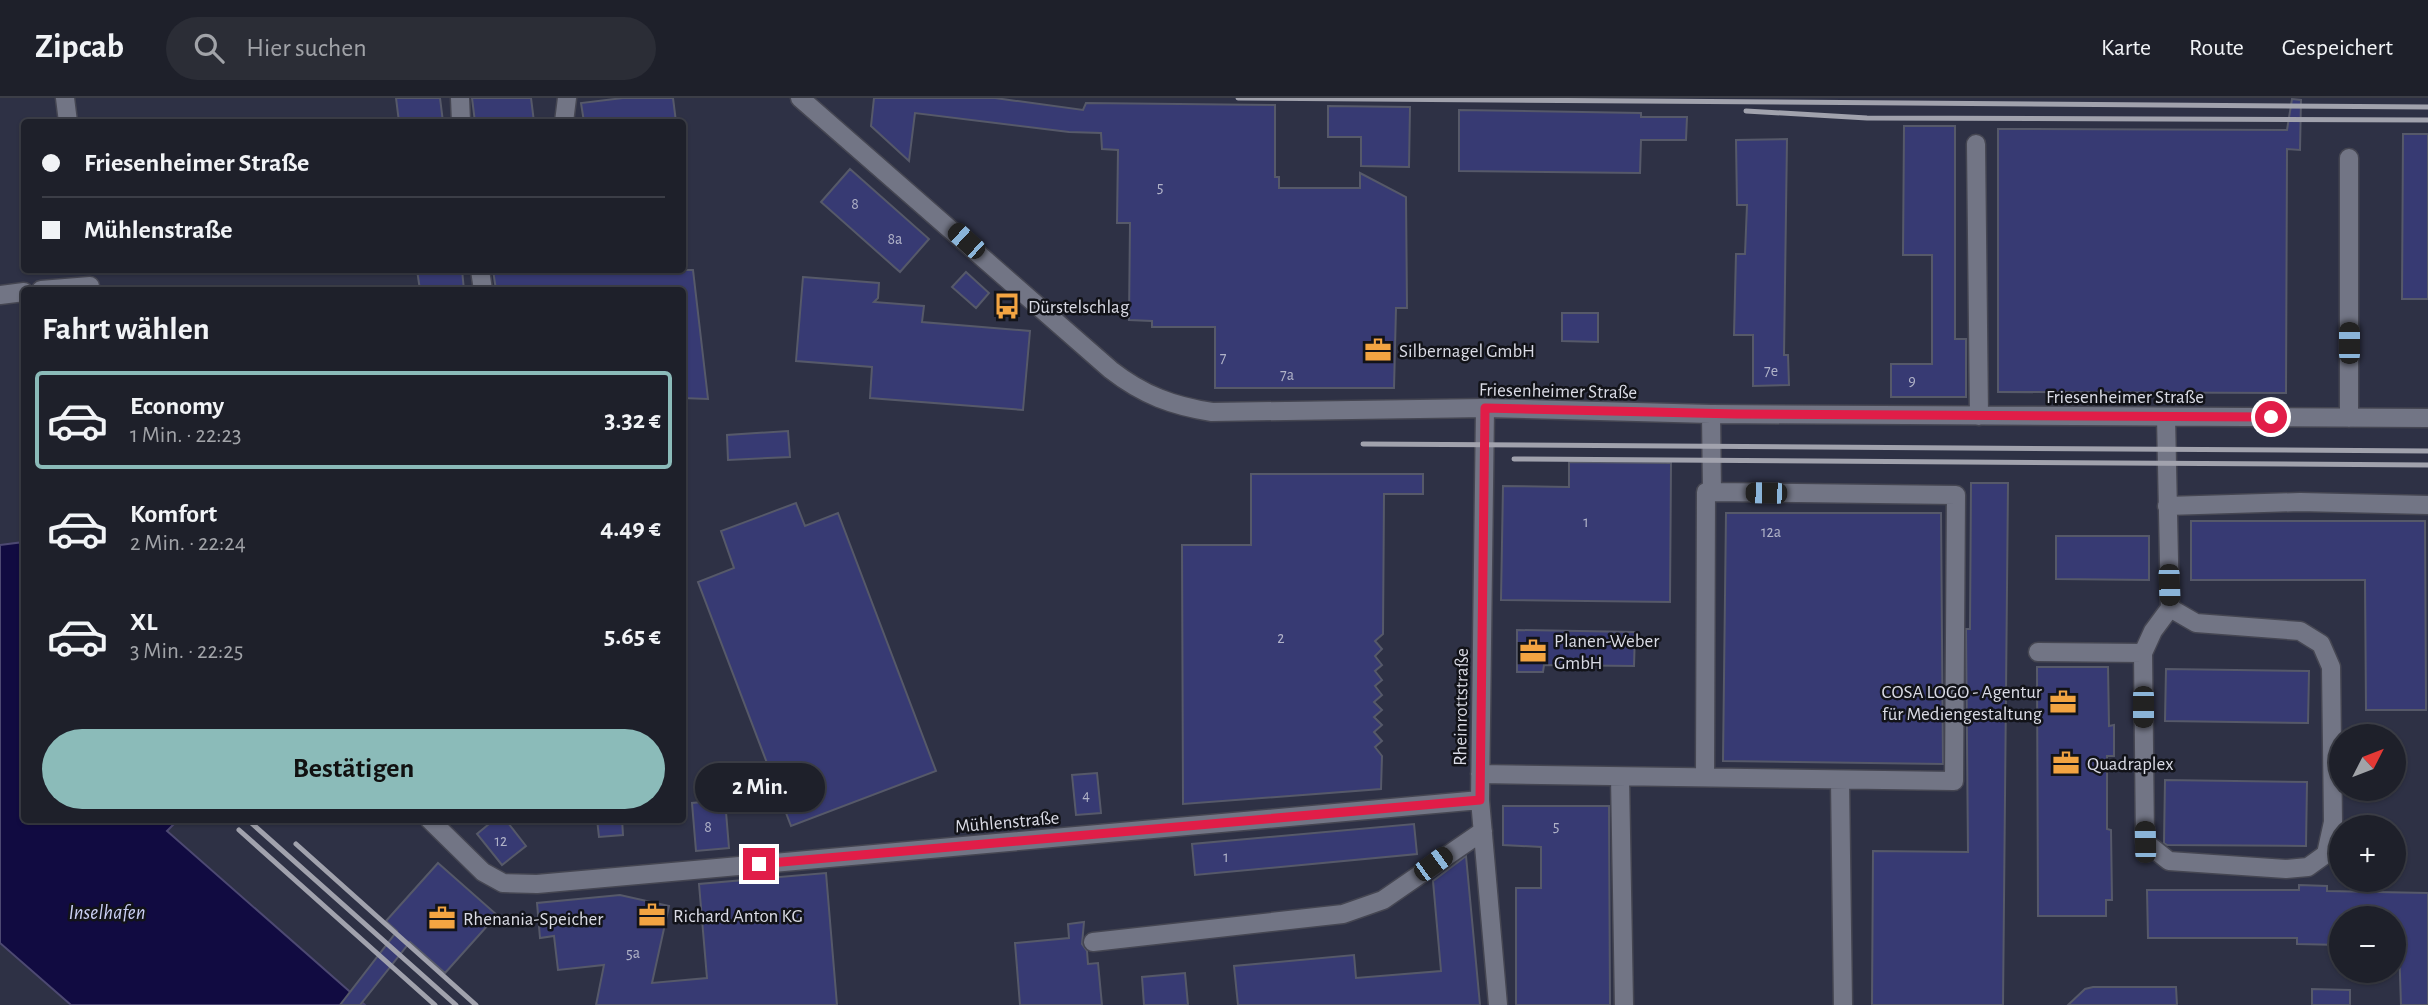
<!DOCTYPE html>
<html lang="de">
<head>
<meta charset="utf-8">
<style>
	body { margin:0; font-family:"Alegreya Sans",sans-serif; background:#2b2d36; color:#f1f3f6; height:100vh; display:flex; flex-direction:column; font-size:26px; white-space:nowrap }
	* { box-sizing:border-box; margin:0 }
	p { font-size:23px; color:#a1a3a8 }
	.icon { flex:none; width:38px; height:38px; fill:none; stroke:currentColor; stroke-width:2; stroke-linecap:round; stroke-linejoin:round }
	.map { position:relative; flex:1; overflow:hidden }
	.drawer { position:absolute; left:21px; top:189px; width:665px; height:536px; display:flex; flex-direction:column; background:#1e202a; border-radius:7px; box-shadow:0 2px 5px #0004,0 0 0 2px #3c3e47 }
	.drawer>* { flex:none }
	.top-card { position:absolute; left:21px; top:21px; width:665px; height:154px; border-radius:7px; box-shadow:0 2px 5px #0004,0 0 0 2px #3c3e47; display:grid; align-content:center; height:154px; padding:0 21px; background:#1e202a }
	.needle { width:46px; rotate:48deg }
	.fabs { position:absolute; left:2329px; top:626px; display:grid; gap:14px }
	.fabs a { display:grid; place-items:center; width:77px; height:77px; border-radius:50%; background:#1e202a; box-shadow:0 2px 5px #0004,0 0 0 2px #3c3e47; font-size:35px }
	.end { position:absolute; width:32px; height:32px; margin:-16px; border:9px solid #e11d48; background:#fff; box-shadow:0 0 0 4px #fff }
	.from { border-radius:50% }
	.bubble { position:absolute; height:49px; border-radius:24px; background:#1e202a; box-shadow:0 2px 5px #0004,0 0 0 2px #3c3e47; font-size:23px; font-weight:700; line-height:49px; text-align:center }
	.car { position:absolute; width:21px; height:42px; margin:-21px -10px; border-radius:9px; box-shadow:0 0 5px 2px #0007; background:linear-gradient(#222 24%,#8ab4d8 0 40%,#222 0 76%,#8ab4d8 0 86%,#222 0) }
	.top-card b { display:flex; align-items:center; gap:24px; height:66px; font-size:26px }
	.top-card b+b { border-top:2px solid #3c3e47 }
	.top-card i { width:18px; height:18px; background:#f1f3f6 }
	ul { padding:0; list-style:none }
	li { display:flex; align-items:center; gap:21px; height:98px; margin:0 14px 10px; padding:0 7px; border:4px solid transparent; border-radius:7px }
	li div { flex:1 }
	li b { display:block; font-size:26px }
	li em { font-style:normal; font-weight:700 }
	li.on { border-color:#8bbbb9 }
	li>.icon { width:63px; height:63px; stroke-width:1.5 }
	h2 { padding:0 21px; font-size:32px; line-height:84px }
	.primary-button { display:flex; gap:14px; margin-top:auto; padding:14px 21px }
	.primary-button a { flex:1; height:80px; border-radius:42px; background:#8bbbb9; color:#111; font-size:28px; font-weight:700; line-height:80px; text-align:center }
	header { display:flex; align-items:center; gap:42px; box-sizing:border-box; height:98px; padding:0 35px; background:#1e202a; border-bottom:2px solid #3c3e47 }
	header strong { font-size:33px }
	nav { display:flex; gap:38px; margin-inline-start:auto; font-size:24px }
	.search { width:490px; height:63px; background:#2b2d36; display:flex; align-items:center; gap:18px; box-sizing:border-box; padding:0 24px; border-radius:38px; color:#a1a3a8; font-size:26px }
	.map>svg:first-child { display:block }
	.built { fill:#2e3145; fill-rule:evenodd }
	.water { fill:#110b41; stroke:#4d4972; stroke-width:2 }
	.building { fill:#373a73; stroke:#565969; stroke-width:2 }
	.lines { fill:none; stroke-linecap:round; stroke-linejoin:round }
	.minor-casing { stroke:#454652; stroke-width:21 }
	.minor { stroke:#727585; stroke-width:18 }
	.rail { stroke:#a1a2ad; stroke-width:5 }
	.route { stroke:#e11d48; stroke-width:9 }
	.labels { text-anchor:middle; stroke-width:5; stroke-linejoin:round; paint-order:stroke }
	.number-label { font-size:16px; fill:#b1b3c8 }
	.poi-label { font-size:19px; fill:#dadbe5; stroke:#121319; text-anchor:start }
	.street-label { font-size:19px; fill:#dadbe5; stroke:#121319 }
	.water-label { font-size:21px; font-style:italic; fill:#cacff3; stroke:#121319 }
</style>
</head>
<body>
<header>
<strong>Zipcab</strong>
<div class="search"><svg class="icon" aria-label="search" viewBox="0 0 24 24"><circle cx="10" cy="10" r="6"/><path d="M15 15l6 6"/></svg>Hier suchen</div>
<nav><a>Karte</a><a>Route</a><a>Gespeichert</a></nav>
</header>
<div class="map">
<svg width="2428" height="907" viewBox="0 0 2428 907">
	<rect width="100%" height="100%" fill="#282a38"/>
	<path class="built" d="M0,0H2428V907H365L166,733L179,721H682V192H24V444L0,447ZM24,24H682V172H24ZM2342,639H2394V691H2342ZM2342,730H2394V782H2342ZM2342,821H2394V873H2342Z
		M0,845L71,907H0Z"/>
	<path class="water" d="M24,444V721H179L167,733L365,907H71L0,845V447Z"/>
	<path class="building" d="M396,0H440L443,24H399Z
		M472,0H531L534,24H475Z
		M623,0H673L676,24H584L581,5Z
		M874,0H995L1083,12L1086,5L1275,7V79H1279V90H1360V75L1406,99L1407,210H1396L1394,290H1215V229H1152V223L1129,222L1130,125H1117L1118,52L1102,51L1101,35L1069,34L915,15L909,63L871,28Z
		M2292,1L2301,2L2300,52L2287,51L2286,295L1998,294V31L2287,32Z
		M1328,8L1410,9L1409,69L1361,68V39H1328Z
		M1459,12L1641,15V19H1687L1686,42H1641L1640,75L1459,73Z
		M1904,28H1955V241H1966V299H1891V266H1932V157H1903Z
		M2403,36H2428V201H2402Z
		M1787,41L1784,257H1788L1789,287L1753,288V237H1734L1736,156H1745L1747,107H1737L1736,42Z
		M850,71L929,141L900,174L821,104Z
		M417,172H462L464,192H420Z
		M493,172H693L708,301L682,300V192H496Z
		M966,174L989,195L976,210L952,189Z
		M803,179L879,185L878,200L874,204L924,208L922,224L1030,233L1023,312L870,300L872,269L796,263Z
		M1562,215H1598V244L1562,243Z
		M788,333L790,359L728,362L727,337Z
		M1569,364L1671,365L1670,504L1501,502L1503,388L1569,389Z
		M1251,376H1423V396H1384L1383,536L1375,543L1382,551L1375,558L1382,567L1375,573L1382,582L1375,588L1382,597L1374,604L1382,612L1374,619L1382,627L1374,634L1382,643L1375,649L1382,658L1381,691L1183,706L1182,447H1251Z
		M1971,385H2008L2003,907H1872L1873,753L1968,754L1966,531H1970Z
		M796,405L805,428L838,415L936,673L791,728L698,484L734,470L721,433Z
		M1726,415H1941L1943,666L1723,663Z
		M2191,423H2425L2426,612H2366L2365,482H2191Z
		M2056,438H2149V482L2056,481Z
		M1517,532L1635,534L1634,568L1544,567L1543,574H1517Z
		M2037,569H2108L2109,628L2114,627V658H2107V731L2111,732L2112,802H2106V818H2038Z
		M2166,571L2309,573L2308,625L2165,623Z
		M1097,675L1101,715L1076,717L1072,677Z
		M2165,682L2307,684L2306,748L2167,747L2164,745Z
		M725,702L729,750L696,753L692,705Z
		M1503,708H1609L1610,907H1516V790H1541V749L1503,747Z
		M495,721H505L526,748L502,767L477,736Z
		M597,721H622L623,737L599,739Z
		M1414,726L1417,756L1195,777L1192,746Z
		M1466,758L1480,907H1238L1234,868L1354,857L1356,880L1441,873L1433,783Z
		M438,765L497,817L445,875L410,844L360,907H340L397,833L386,823Z
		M826,775L837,907H596L604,867L558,872L554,838L540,840L537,805L620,797L669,808L652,885L707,880L699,786Z
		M2299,787L2327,788V793L2428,795V907H2401L2399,847H2394V821H2342V847L2297,846V840H2148L2147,792H2299Z
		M1084,824L1082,846L1087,853L1088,866L1098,865L1102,907H1020L1015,845L1069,840L1068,826Z
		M1185,875L1188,907H1144L1142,879Z
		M2093,889H2176L2177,907H2068L2085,891Z
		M2312,891L2350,892V907H2312Z"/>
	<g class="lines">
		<g class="minor-casing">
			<path id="minor" d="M65,0L68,24
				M460,0L461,24
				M800,0L1111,272C1143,297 1173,308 1212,314L1485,310L1711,316L2428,320
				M564,24L567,0
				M1976,46L1979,318
				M480,172L483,192
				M41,192L90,188
				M0,197L24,194
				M1485,310L1480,702L1498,907
				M2166,319L2170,510L2196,525L2300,533L2321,546L2331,569L2333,724L2326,756L2308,769L2286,771L2169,763L2145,744L2143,555L2153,533L2170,510
				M2349,320V60
				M2167,408L2300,404L2428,407
				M2038,554L2143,555
				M1480,676L1954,683L1956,397L1712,394
				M1620,679L1624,907
				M1705,679L1706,394H1712L1711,316
				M1840,682L1843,907
				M429,721L483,774L503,785L537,786L1480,702
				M1093,844L1343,816L1383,802L1483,733"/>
		</g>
		<use href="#minor" class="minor"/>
		<path class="rail" d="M1238,0L2428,9
			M1746,13L1867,20L2428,22
			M1363,346L2428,353
			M1514,361L2428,367
			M248,722L456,907
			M239,732L435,907
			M296,746L476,907"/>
	</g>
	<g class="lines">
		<path class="route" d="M759,766L1480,702L1485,310L1737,316L2271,319"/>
	</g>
	<defs>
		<g id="bus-bare" transform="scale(2.1)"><path d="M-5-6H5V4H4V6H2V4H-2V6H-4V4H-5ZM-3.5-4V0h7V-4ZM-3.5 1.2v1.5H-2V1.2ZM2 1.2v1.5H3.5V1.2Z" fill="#f3a442" stroke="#121319" stroke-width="2.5" paint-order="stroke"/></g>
		<g id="office-bare" transform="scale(2.1)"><path d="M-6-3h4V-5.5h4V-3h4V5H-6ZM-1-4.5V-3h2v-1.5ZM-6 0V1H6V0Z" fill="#f3a442" stroke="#121319" stroke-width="2.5" paint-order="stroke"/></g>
	</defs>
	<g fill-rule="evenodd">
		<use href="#bus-bare" x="1007" y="208"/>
		<use href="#office-bare" x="1378" y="252"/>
		<use href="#office-bare" x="1533" y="553"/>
		<use href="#office-bare" x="2063" y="604"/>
		<use href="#office-bare" x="2066" y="665"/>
		<use href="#office-bare" x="652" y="817"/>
		<use href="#office-bare" x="442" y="820"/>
	</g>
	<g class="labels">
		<g class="number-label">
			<text x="1160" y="94">5</text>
			<text x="855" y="111">8</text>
			<text x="895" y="146">8a</text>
			<text x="1223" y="265">7</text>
			<text x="1771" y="278">7e</text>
			<text x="1287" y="282">7a</text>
			<text x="1912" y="288">9</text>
			<text x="1586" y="429">1</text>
			<text x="1771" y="439">12a</text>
			<text x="1281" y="545">2</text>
			<text x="1086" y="702">4</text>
			<text x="1556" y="733">5</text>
			<text x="708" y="734">8</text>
			<text x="501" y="748">12</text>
			<text x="1226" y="764">1</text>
			<text x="633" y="860">5a</text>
		</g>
		<g class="poi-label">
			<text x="1028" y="215">Dürstelschlag</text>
			<text x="1399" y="259">Silbernagel GmbH</text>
			<text x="1554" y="549">Planen-Weber<tspan x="1554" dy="22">GmbH</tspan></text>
			<text x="2042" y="600" text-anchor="end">COSA LOGO - Agentur<tspan x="2042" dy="22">für Mediengestaltung</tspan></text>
			<text x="2087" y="672">Quadraplex</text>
			<text x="673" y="824">Richard Anton KG</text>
			<text x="463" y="827">Rhenania-Speicher</text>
		</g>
		<g class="street-label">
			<text transform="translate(1558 292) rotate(1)" y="7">Friesenheimer Straße</text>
			<text x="2125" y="305">Friesenheimer Straße</text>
			<text transform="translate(1460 609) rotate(-89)" y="7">Rheinrottstraße</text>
			<text transform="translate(1007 723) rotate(-5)" y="7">Mühlenstraße</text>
		</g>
		<g class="water-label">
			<text x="107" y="821">Inselhafen</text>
		</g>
	</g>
</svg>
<div class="fabs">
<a><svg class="needle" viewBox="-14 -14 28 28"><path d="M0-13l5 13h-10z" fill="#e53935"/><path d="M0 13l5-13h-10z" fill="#a1a3a8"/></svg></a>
<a>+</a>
<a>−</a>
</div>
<i class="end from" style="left:2271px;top:319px"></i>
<i class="end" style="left:759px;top:766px"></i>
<div class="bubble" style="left:695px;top:665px;width:130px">2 Min.</div>
<i class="car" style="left:966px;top:143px;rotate:312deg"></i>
<i class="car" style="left:2349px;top:245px;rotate:0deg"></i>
<i class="car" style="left:1766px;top:395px;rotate:271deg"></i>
<i class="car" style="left:2169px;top:487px;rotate:178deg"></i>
<i class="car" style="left:2143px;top:609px;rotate:180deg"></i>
<i class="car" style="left:2145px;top:744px;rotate:359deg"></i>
<i class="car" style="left:1433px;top:766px;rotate:54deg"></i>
<div class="top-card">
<b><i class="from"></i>Friesenheimer Straße</b>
<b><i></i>Mühlenstraße</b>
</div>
<section class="drawer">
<h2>Fahrt wählen</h2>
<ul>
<li class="on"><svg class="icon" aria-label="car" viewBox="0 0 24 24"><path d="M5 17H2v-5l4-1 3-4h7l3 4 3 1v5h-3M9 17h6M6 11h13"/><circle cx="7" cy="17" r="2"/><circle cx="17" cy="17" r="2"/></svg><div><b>Economy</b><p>1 Min. · 22:23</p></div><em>3.32 €</em></li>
<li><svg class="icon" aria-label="car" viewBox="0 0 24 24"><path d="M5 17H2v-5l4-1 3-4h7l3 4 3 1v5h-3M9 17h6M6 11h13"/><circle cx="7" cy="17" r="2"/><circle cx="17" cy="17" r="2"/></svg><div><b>Komfort</b><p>2 Min. · 22:24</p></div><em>4.49 €</em></li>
<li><svg class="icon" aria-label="car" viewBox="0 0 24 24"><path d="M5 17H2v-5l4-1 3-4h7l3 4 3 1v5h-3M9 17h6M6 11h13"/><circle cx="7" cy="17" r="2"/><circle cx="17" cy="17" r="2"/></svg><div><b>XL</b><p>3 Min. · 22:25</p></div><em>5.65 €</em></li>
</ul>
<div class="primary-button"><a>Bestätigen</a></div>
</section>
</div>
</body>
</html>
